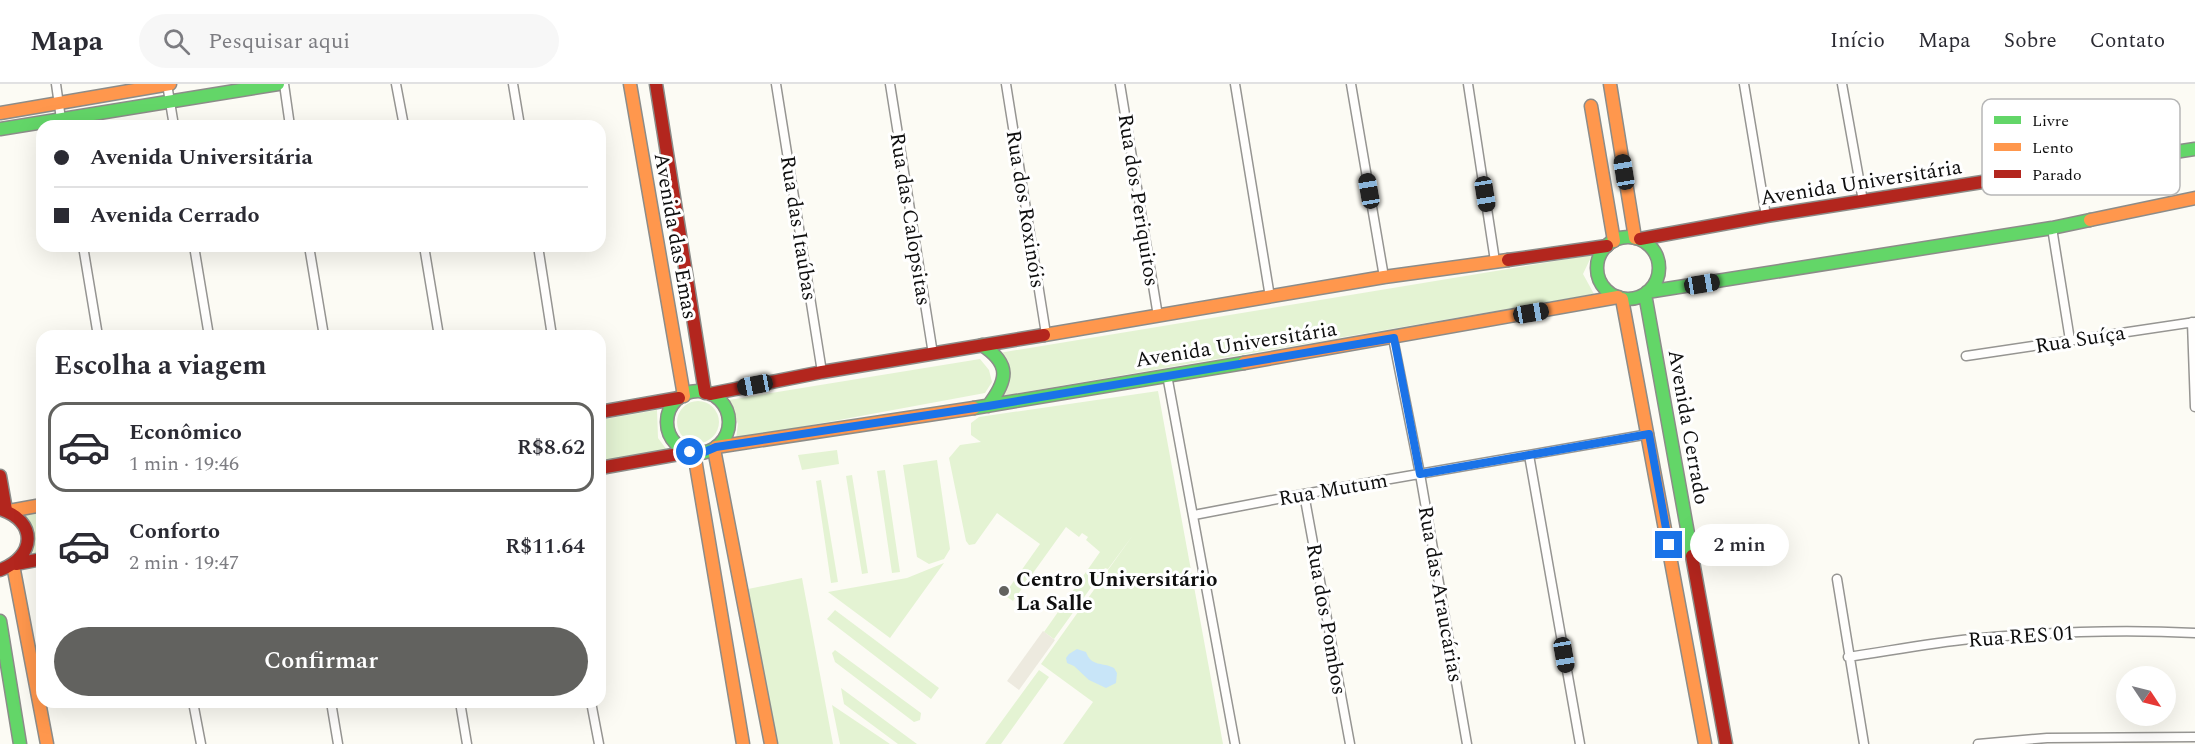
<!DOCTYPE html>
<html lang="pt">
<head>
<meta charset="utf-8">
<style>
	body { margin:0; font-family:Spectral,serif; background:#f7f7f7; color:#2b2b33; height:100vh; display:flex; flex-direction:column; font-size:22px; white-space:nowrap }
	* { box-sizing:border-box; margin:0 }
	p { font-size:20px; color:#7c7c81 }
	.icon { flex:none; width:33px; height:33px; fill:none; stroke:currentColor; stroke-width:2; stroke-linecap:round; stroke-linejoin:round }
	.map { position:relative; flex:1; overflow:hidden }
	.side { position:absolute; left:36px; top:246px; width:570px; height:378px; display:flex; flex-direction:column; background:#fff; border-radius:18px; box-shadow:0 6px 24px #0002 }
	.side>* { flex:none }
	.banner { position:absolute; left:36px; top:36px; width:570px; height:132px; border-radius:18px; box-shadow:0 6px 24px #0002; display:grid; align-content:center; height:132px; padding:0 18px; background:#fff }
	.needle { width:39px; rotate:125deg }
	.controls { position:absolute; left:2116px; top:582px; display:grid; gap:12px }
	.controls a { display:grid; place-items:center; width:60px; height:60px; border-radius:50%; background:#fff; box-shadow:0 6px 24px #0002; font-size:30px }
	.end { position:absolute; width:27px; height:27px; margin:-14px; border:8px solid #1a73e8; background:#fff; box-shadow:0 0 0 3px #fff }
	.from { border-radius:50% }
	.bubble { position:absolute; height:42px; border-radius:21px; background:#fff; box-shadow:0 6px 24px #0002; font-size:20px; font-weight:600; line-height:42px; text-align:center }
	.car { position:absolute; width:18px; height:36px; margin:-18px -9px; border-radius:8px; box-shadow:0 0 4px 2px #0007; background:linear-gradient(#222 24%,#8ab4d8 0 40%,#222 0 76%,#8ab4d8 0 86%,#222 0) }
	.banner b { display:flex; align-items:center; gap:21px; height:57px; font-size:22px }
	.banner b+b { border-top:2px solid #e1e1e2 }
	.banner i { width:15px; height:15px; background:#2b2b33 }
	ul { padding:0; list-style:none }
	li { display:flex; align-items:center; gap:18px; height:90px; margin:0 12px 9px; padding:0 6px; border:3px solid transparent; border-radius:18px }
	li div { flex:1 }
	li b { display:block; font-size:22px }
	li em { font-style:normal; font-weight:600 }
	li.selected { border-color:#62625f }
	li>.icon { width:54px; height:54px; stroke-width:1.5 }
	h2 { padding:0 18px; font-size:27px; line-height:72px }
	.primary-button { display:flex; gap:12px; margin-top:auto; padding:12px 18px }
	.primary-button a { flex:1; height:69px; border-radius:36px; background:#62625f; color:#fff; font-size:24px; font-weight:600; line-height:69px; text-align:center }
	header { display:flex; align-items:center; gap:36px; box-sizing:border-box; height:84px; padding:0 30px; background:#fff; border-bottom:2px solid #e1e1e2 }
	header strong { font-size:28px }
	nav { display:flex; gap:33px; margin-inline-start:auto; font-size:21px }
	.search { width:420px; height:54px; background:#f7f7f7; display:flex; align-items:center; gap:15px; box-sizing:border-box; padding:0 21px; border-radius:33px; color:#7c7c81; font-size:22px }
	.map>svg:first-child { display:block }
	.green { fill:#e4f3d3 }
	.plaza { fill:#edeadf }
	.water { fill:#c8e5f8 }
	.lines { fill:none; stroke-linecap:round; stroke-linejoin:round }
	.street-casing { stroke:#969592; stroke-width:11 }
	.fast-casing { stroke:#8c8c89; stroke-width:15 }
	.slow-casing { stroke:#8c8c89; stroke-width:15 }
	.jam-casing { stroke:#8c8c89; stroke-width:15 }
	.street { stroke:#fffefd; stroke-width:8 }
	.fast { stroke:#63d668; stroke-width:12 }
	.slow { stroke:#ff974d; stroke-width:12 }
	.jam { stroke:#b3261e; stroke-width:12 }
	.route { stroke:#1a73e8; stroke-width:8 }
	.poi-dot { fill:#62625f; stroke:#fff; stroke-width:2 }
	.labels { text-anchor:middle; stroke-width:6; stroke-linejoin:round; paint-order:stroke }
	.street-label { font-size:21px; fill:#0f0f0f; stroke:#fff }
	.poi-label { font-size:21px; font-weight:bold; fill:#0f0f0f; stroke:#fff; text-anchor:start }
	.key { fill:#fff; stroke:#b7b7b7; stroke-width:1.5 }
	.key-label { font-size:16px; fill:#0f0f0f }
</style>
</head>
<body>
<header>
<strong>Mapa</strong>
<div class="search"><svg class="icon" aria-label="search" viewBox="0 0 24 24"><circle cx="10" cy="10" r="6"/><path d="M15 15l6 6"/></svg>Pesquisar aqui</div>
<nav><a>Início</a><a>Mapa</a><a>Sobre</a><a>Contato</a></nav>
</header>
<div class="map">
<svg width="2195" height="660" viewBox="0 0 2195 660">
	<rect width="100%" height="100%" fill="#fcfbf4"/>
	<path class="green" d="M1592,171L1583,190L1594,210L1002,312C1012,294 1009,286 999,269Z
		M980,275L989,286L992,298L985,309L736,355L738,340L729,316Z
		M1158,307L1223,660H1063L1093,618L1041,580L1133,451L1108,485L1105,484L1054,555L1044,548L1100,468L1086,456L1088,453L1082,449L1079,453L1066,443L1013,517L1004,511L1040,460L997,429L975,460L969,461L966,457L949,374L960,361L981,358L971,351V339L979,333Z
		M677 338a21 21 0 1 1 42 0a21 21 0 1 1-42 0Z
		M657,326L658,354L667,366L600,377V336Z
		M837,366L839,380L802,386L798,371Z
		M937,376L950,465L944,475L929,480L917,473L903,381Z
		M885,386L900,488L892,489L877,387Z
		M852,391L868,489L862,490L846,392Z
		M821,396L838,498L831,499L816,397Z
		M42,427V470L32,472C33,457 35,442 23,431Z
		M944,479L890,554L828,508L907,494Z
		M802,494L833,660H777L748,505Z
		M835,526L939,604L931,615L827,535Z
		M835,566L921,629L920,636L914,638L835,578L832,569Z
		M1039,586L1049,593L1001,660H985Z
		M841,604L917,660H898L844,620Z
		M832,621L890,660H840Z"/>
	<path class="plaza" d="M1043,547L1055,556L1019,606L1007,597Z"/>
	<path class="water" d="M1077,565L1086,568C1091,583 1103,578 1114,584L1117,589L1116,599L1106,604L1089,596L1074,582L1067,579L1066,574L1069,570Z"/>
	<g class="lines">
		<g class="street-casing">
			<path id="street" d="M56,0L62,42
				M167,0L174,42
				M284,0L290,42
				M396,0L404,42
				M513,0L520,42
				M776,0L822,288
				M890,0L933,270
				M1006,0L1046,250
				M1120,0L1158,232
				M1235,0L1270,213
				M1351,0L1384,193
				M1468,0L1495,177
				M1744,0L1766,132
				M1842,0L1863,117
				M2052,144L2070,256
				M83,162L98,252
				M194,162L209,252
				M309,162L324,252
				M424,162L439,252
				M538,162L552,252
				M2192,238L2195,323
				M1393,254L1420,390L1467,660
				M1966,272L2195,238
				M1167,291L1235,660
				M1529,371L1580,660
				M1304,410L1350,660
				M1194,431L1304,410L1649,350
				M1837,495L1864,660
				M1848,573C1889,567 1930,559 1971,555C2045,548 2120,545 2195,549
				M193,618L201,660
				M331,618L338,660
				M460,618L467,660
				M591,618L599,660
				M1978,660L2047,654L2195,653"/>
		</g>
		<g class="fast-casing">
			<path id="fast" d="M0,45L278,0
				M2116,77L2195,65
				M1597 184a31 31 0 1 1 62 0a31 31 0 1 1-62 0Z
				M1647,208L2052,144L2090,136
				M1645,210L1692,472
				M982,261C1011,280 1008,296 988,322
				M667 338a31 31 0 1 1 62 0a31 31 0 1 1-62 0Z
				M974,324L1244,279
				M0,537L20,660"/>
		</g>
		<g class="slow-casing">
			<path id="slow" d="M630,0L684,312
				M1610,0L1635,154
				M1591,22L1614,157
				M0,29L170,0
				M2090,136L2195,114
				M1622,215L1705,660
				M1044,251L1384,193L1508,176
				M1244,279L1618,213
				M716,363L974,324
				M714,365L771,660
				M694,369L743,660
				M9,427L42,421
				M13,481L47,660"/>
		</g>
		<g class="jam-casing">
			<path id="jam" d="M656,0L705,309
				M1640,155L1766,132L2116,77
				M1508,176L1607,162
				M710,310L822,288L1044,251
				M600,328L679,314
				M600,384L690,368
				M0,392L6,426
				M0,425C38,437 36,473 0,486
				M1692,472L1726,660
				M16,480L42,475"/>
		</g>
		<use href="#street" class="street"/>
		<use href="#fast" class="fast"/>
		<use href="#slow" class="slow"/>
		<use href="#jam" class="jam"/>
	</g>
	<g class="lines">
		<path class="route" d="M690,368L702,369L716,363L988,322L1394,254L1420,390L1649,350L1669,461"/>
	</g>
	<circle class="poi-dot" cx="1004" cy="507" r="6"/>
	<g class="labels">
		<g class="street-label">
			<text transform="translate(1861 98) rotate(-9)" y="7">Avenida Universitária</text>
			<text transform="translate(1139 116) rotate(81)" y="7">Rua dos Periquitos</text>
			<text transform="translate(1026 125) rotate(81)" y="7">Rua dos Roxinóis</text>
			<text transform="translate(911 135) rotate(81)" y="7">Rua das Calopsitas</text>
			<text transform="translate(799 144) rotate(81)" y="7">Rua das Itaúbas</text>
			<text transform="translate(676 152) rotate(80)" y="7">Avenida das Emas</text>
			<text transform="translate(2080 255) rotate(-9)" y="7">Rua Suíça</text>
			<text transform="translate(1236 260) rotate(-9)" y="7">Avenida Universitária</text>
			<text transform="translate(1689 343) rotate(80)" y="7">Avenida Cerrado</text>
			<text transform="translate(1333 405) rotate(-10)" y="7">Rua Mutum</text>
			<text transform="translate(1441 510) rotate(80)" y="7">Rua das Araucárias</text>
			<text transform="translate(1327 535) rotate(80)" y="7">Rua dos Pombos</text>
			<text transform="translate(2021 552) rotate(-4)" y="7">Rua RES 01</text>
		</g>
		<g class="poi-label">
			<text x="1016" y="502">Centro Universitário<tspan x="1016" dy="24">La Salle</tspan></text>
		</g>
	</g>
	<rect x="1982" y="15" width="198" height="96" rx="9" class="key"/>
	<rect x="1994" y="32" width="27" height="8" fill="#63d668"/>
	<rect x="1994" y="59" width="27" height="8" fill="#ff974d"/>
	<rect x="1994" y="86" width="27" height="8" fill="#b3261e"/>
	<g class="key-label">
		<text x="2032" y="42">Livre</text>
		<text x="2032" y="69">Lento</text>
		<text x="2032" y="96">Parado</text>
	</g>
</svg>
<div class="controls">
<a><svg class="needle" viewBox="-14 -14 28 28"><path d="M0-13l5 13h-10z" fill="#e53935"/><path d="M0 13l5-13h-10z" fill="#7c7c81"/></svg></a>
</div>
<i class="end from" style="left:690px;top:368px"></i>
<i class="end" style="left:1669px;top:461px"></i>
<div class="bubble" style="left:1690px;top:440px;width:99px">2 min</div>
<i class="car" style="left:1624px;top:88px;rotate:351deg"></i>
<i class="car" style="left:1369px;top:107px;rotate:350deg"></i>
<i class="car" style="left:1485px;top:110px;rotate:171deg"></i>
<i class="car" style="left:1702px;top:200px;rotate:81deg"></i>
<i class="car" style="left:1531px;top:229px;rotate:80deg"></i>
<i class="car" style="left:755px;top:301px;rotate:259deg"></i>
<i class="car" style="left:1564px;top:571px;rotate:170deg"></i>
<div class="banner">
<b><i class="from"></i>Avenida Universitária</b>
<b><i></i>Avenida Cerrado</b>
</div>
<section class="side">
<h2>Escolha a viagem</h2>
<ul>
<li class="selected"><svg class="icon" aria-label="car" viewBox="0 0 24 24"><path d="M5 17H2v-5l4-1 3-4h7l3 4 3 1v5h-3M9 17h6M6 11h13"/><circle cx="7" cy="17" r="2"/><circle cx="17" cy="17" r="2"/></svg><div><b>Econômico</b><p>1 min · 19:46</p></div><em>R$8.62</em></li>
<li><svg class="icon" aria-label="car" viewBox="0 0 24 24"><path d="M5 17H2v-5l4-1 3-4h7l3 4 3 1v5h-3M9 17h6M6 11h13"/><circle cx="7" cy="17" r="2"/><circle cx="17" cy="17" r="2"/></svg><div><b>Conforto</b><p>2 min · 19:47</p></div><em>R$11.64</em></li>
</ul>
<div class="primary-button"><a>Confirmar</a></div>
</section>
</div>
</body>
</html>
